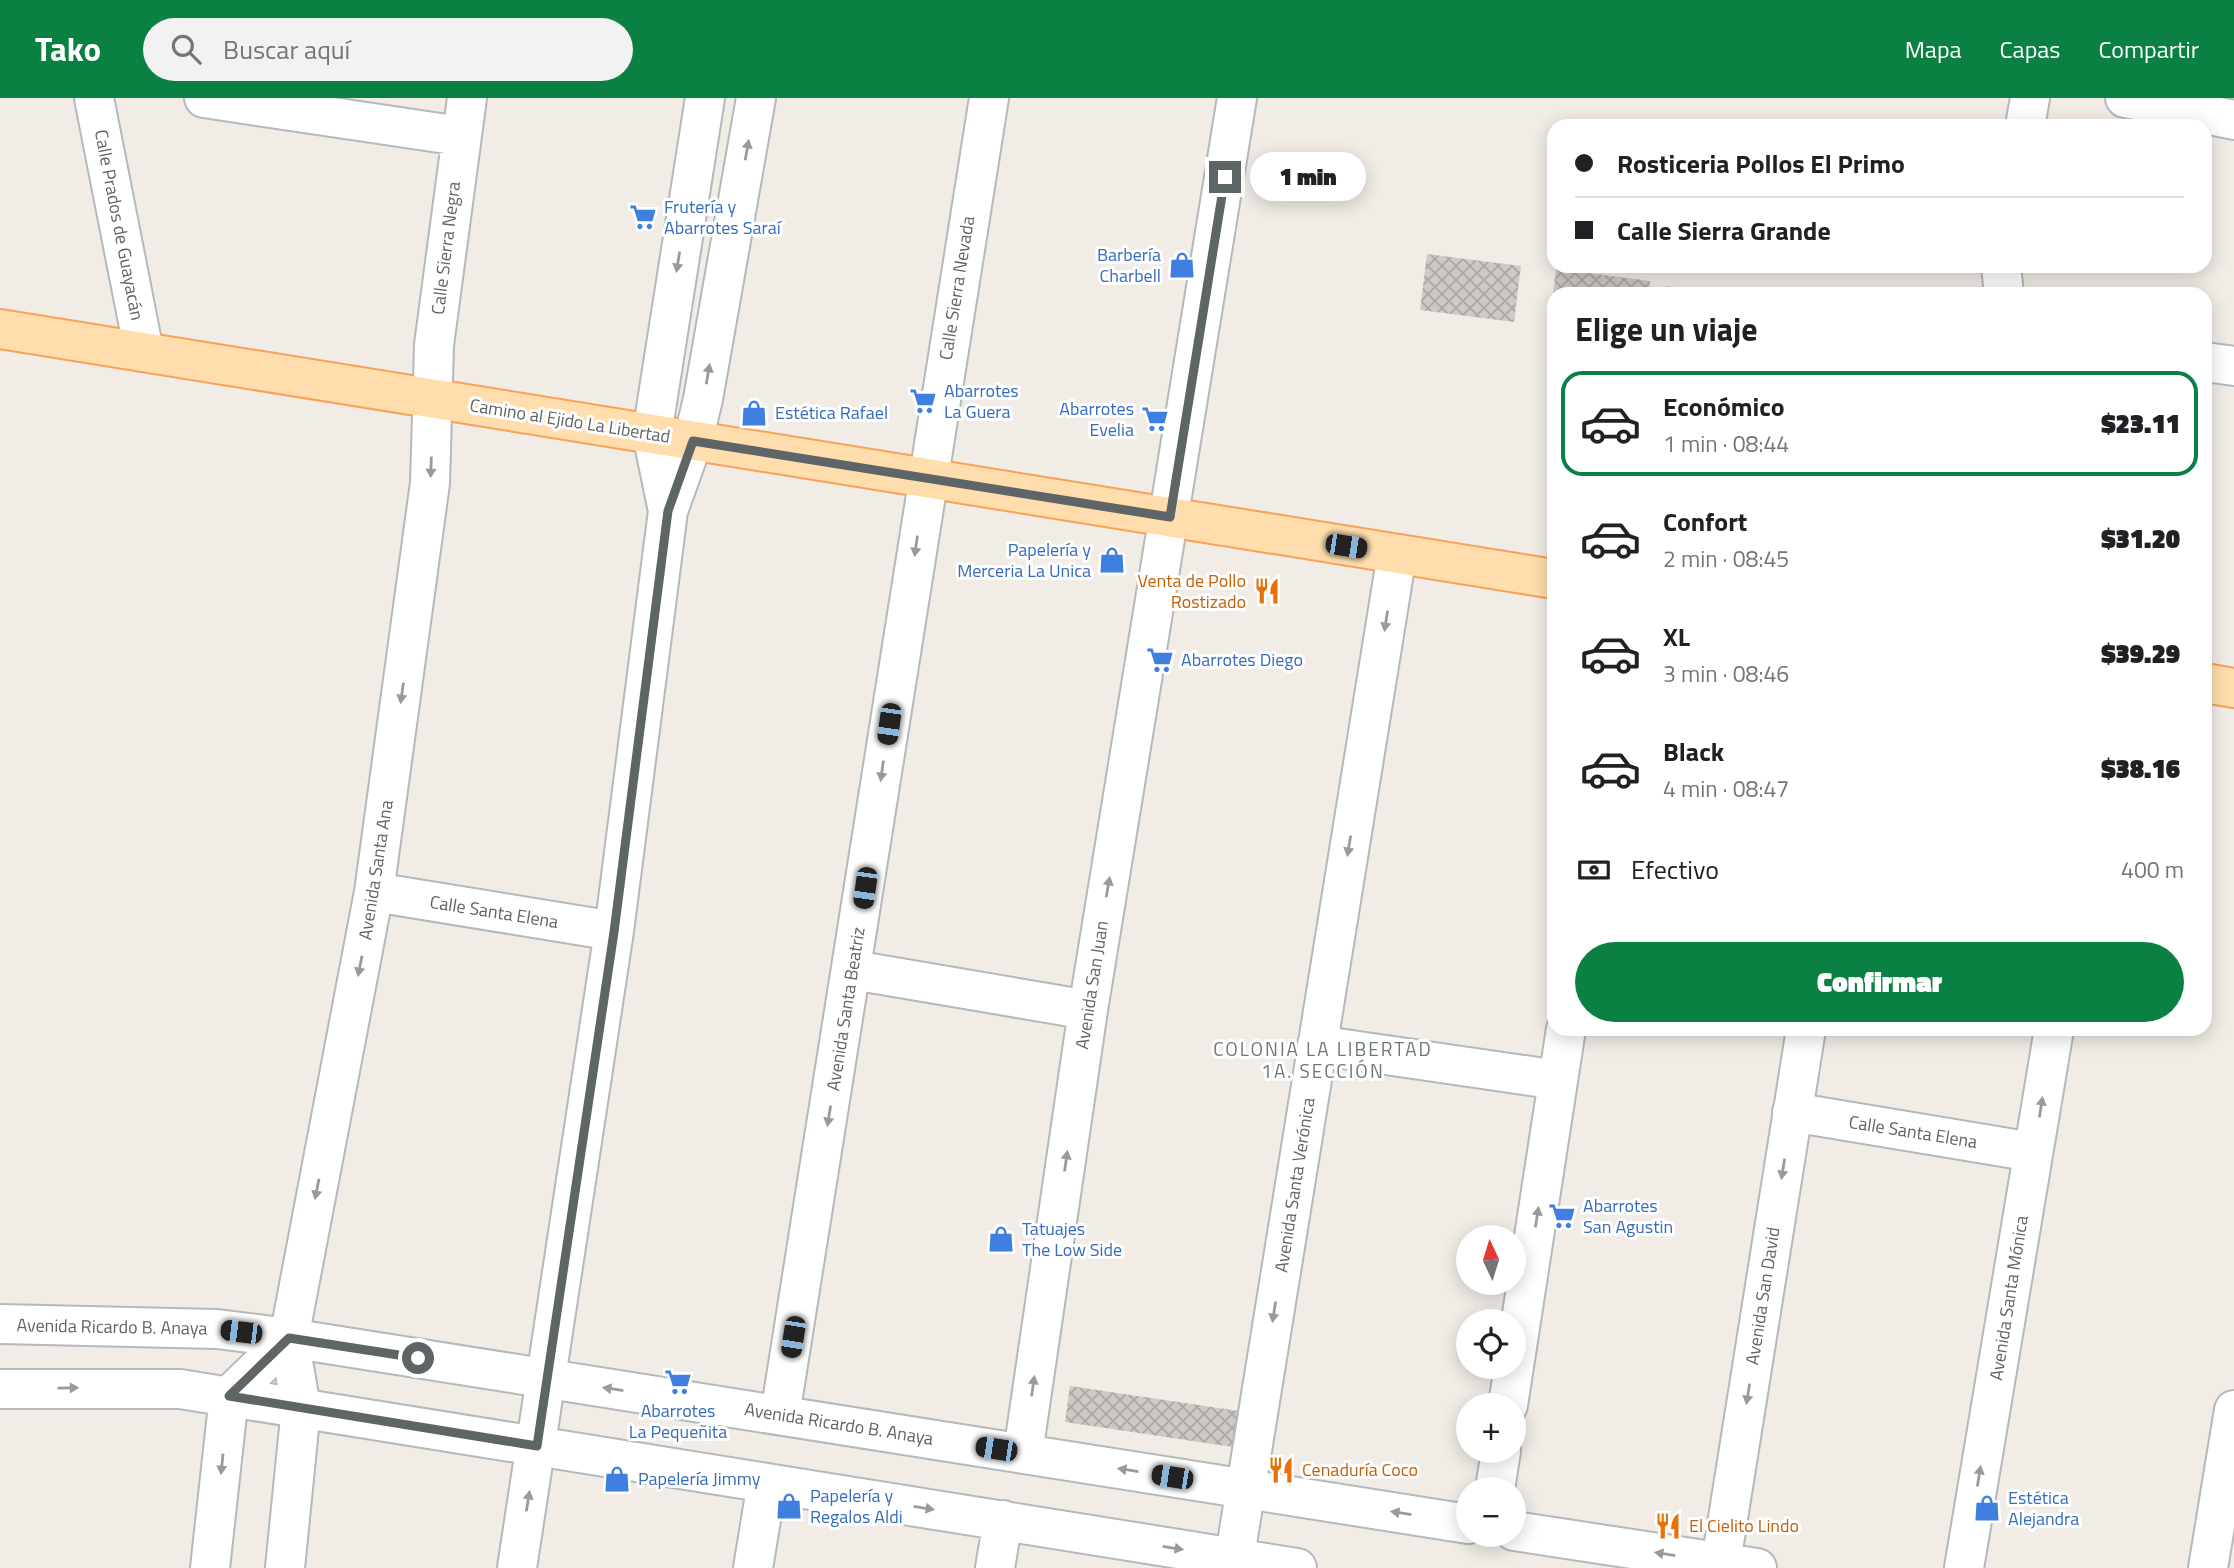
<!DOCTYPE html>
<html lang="es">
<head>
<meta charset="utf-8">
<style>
	body { margin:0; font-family:"Titillium Web",sans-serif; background:#f2f2f2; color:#202124; height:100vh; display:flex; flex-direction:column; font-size:26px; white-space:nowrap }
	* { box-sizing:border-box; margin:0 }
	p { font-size:23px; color:#757577 }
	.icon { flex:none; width:38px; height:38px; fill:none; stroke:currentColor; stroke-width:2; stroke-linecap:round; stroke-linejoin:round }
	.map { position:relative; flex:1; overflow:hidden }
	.sheet { position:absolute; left:1547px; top:189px; width:665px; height:749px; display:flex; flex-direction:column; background:#fff; border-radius:21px; box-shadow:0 4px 18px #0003 }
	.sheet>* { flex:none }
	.hud { position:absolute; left:1547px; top:21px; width:665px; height:154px; border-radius:21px; box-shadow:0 4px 18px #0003; display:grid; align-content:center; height:154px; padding:0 28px; background:#fff }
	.needle { width:46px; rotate:356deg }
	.buttons { position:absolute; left:1456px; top:1127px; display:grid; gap:14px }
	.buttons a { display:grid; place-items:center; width:70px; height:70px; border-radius:50%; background:#fff; box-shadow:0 4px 18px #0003; font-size:35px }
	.end { position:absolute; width:32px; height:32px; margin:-16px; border:9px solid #5e6567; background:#fff; box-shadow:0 0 0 4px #fff }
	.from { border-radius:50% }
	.bubble { position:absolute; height:49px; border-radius:24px; background:#fff; box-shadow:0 4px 18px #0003; font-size:23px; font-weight:800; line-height:49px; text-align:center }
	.car { position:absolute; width:21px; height:42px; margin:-21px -10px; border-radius:9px; box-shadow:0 0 5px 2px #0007; background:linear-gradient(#222 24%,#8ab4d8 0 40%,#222 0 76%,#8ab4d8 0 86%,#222 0) }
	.hud b { display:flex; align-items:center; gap:24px; height:66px; font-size:26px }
	.hud b+b { border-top:2px solid #e0e0e0 }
	.hud i { width:18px; height:18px; background:#202124 }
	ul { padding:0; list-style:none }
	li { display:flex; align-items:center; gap:21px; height:105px; margin:0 14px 10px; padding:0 14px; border:4px solid transparent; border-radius:21px }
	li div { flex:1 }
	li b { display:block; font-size:26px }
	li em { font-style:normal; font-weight:800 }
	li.current { border-color:#0b8043 }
	li>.icon { width:63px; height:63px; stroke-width:1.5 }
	h2 { padding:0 28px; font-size:32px; line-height:84px }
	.pay { display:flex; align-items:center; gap:18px; height:77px; padding:0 28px; font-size:26px }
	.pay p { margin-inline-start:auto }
	.cta { display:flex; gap:14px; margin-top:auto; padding:14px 28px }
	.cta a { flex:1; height:80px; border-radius:42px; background:#0b8043; color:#fff; font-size:28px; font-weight:800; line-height:80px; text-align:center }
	header { display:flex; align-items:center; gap:42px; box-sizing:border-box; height:98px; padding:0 35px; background:#0b8043; color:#fff }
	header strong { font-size:33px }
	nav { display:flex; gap:38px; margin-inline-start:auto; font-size:24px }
	.search { width:490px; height:63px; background:#f2f2f2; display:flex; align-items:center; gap:18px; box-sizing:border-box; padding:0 24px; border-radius:38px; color:#757577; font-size:26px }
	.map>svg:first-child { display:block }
	.building { fill:url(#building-cross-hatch) }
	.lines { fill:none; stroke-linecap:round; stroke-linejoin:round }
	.minor-casing { stroke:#b4b9bb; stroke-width:42 }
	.major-casing { stroke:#f8a258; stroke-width:42 }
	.minor { stroke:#fff; stroke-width:38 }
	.major { stroke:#ffddad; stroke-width:38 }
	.oneway { fill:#969b9c }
	.route { stroke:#5e6567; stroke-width:9 }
	.labels { text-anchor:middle; stroke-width:6; stroke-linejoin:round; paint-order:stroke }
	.shop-label { font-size:18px; fill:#366cbe; stroke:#fff; text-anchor:start }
	.street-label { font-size:18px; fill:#5e6567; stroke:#fff }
	.food-label { font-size:18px; fill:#c56008; stroke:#fff; text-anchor:start }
	.neighbourhood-label { font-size:19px; letter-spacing:2px; fill:#6f7779; stroke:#fff }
</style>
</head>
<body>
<header>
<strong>Tako</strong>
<div class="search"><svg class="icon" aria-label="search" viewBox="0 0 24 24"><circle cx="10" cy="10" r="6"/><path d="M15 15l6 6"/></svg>Buscar aquí</div>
<nav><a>Mapa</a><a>Capas</a><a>Compartir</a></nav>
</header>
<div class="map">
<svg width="2234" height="1470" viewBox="0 0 2234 1470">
	<defs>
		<pattern id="building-cross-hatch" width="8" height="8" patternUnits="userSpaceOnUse" patternTransform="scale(1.75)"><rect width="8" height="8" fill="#cec9c5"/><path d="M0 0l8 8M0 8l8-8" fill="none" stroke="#aaa7a4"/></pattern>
	</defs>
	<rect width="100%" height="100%" fill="#f1ece6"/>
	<path class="building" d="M1427,156L1521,168L1514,224L1420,212Z
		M1556,171L1650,183L1649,196H1553Z
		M1666,188L1714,194V196H1665Z
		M1552,202H1554V228L1549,227Z
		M1070,1288L1239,1313L1233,1349L1065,1324Z"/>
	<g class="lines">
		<g class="minor-casing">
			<path id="minor" d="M94,0L144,254
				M204,0L460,38
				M2125,0L2234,22
				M2025,28L2030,0
				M2001,168L2004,196
				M2205,264L2234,268
				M668,413L652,336L705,0
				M374,794L614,833
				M853,872L1088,912
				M1317,947L1558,982
				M1792,1014L2033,1054
				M0,1226L217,1231L289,1240L1468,1426
				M0,1291H180L1297,1470
				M1508,1307L1566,931
				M780,1317C852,879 916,439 989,0
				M1023,1355L1088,912L1237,0
				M1495,1391L1501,1353
				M1514,1433L1757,1470
				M1721,1464L1806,931
				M210,1470L229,1298L289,1240
				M285,1470L301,1310L289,1240L374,794L430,385L434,247L467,0
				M517,1470L614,833L668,413L693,343L703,301L756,0
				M753,1470L767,1385
				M995,1470L1003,1422
				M1233,1470L1397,456
				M1964,1470L2054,931
				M2208,1470L2234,1312"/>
		</g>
		<g class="major-casing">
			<path id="major" d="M0,231L1554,481
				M2205,585L2234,590"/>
		</g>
		<use href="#minor" class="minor"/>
		<use href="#major" class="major"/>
	</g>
	<defs><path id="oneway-solid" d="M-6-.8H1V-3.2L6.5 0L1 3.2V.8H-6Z" transform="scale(1.75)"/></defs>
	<g class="oneway">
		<use href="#oneway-solid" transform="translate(747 52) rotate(-80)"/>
		<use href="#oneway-solid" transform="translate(678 164) rotate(99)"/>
		<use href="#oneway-solid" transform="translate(708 276) rotate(-80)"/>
		<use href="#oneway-solid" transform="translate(431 369) rotate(92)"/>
		<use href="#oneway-solid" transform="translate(916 448) rotate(98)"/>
		<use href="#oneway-solid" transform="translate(1386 523) rotate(99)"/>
		<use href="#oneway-solid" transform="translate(402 595) rotate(98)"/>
		<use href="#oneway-solid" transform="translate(882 673) rotate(98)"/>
		<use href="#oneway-solid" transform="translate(1349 748) rotate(99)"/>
		<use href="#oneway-solid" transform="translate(1108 789) rotate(-80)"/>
		<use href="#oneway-solid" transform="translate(360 868) rotate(101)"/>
		<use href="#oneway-solid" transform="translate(2041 1009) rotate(-81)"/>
		<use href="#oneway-solid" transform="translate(829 1018) rotate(99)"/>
		<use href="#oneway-solid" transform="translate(1066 1063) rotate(-82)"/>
		<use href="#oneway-solid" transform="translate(1783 1071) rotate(99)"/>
		<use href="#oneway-solid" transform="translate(317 1091) rotate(101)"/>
		<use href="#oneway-solid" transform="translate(1537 1119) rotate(-81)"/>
		<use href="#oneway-solid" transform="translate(1274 1214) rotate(99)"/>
		<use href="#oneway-solid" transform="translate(1033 1288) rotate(-82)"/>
		<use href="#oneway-solid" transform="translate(68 1290) rotate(-1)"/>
		<use href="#oneway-solid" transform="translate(613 1291) rotate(-171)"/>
		<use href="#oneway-solid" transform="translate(1748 1296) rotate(99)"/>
		<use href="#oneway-solid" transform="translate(222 1366) rotate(96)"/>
		<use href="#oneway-solid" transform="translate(1128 1372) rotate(-171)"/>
		<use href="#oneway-solid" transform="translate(1979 1378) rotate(-81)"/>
		<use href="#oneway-solid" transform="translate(528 1403) rotate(-81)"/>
		<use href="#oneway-solid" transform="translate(924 1410) rotate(9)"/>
		<use href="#oneway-solid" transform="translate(1401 1415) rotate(-171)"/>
		<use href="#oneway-solid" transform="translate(1173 1450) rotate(9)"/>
		<use href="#oneway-solid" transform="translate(1665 1456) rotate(-171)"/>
	</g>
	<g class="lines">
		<path class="route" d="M418,1260L289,1240L229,1298L537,1348L614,834L668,413L693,343L1170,419L1225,79"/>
	</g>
	<defs>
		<g id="supermarket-bare" transform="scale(2.1)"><path d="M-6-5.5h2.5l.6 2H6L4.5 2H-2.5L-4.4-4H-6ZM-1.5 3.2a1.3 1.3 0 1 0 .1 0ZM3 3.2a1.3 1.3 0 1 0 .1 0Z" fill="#3f7fe0" stroke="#fff" stroke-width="2.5" paint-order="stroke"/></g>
		<g id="shop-bare" transform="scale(2.1)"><path d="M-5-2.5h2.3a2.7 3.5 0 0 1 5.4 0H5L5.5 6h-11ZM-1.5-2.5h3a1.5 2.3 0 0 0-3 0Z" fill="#3f7fe0" stroke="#fff" stroke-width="2.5" paint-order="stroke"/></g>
		<g id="restaurant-bare" transform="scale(2.1)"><path d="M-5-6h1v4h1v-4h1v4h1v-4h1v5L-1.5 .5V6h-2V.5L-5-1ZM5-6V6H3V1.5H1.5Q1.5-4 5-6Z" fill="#e8710a" stroke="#fff" stroke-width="2.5" paint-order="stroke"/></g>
	</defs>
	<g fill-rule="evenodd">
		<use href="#supermarket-bare" x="643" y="119"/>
		<use href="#shop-bare" x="1182" y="167"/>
		<use href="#supermarket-bare" x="923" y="303"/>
		<use href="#shop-bare" x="754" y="315"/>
		<use href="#supermarket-bare" x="1155" y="321"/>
		<use href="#shop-bare" x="1112" y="462"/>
		<use href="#restaurant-bare" x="1267" y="493"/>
		<use href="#supermarket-bare" x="1160" y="562"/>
		<use href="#supermarket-bare" x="1562" y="1118"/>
		<use href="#shop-bare" x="1001" y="1141"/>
		<use href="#supermarket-bare" x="678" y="1284"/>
		<use href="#restaurant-bare" x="1281" y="1372"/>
		<use href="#shop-bare" x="617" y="1381"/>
		<use href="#shop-bare" x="789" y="1408"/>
		<use href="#shop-bare" x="1987" y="1410"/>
		<use href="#restaurant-bare" x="1668" y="1428"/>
	</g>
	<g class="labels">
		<g class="shop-label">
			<text x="664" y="115">Frutería y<tspan x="664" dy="21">Abarrotes Saraí</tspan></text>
			<text x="1161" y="163" text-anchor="end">Barbería<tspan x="1161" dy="21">Charbell</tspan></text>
			<text x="944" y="299">Abarrotes<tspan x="944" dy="21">La Guera</tspan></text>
			<text x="1134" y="317" text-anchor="end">Abarrotes<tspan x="1134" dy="21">Evelia</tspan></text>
			<text x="775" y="321">Estética Rafael</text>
			<text x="1091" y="458" text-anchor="end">Papelería y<tspan x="1091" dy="21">Merceria La Unica</tspan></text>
			<text x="1181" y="568">Abarrotes Diego</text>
			<text x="1583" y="1114">Abarrotes<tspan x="1583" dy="21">San Agustin</tspan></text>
			<text x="1022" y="1137">Tatuajes<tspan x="1022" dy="21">The Low Side</tspan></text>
			<text x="678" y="1319" text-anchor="middle">Abarrotes<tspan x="678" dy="21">La Pequeñita</tspan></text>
			<text x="638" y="1387">Papelería Jimmy</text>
			<text x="810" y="1404">Papelería y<tspan x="810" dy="21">Regalos Aldi</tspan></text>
			<text x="2008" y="1406">Estética<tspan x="2008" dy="21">Alejandra</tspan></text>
		</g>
		<g class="street-label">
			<text transform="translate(119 127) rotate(79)" y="6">Calle Prados de Guayacán</text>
			<text transform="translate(446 150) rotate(-83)" y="6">Calle Sierra Negra</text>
			<text transform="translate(957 190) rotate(-81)" y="6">Calle Sierra Nevada</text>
			<text transform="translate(570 323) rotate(9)" y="6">Camino al Ejido La Libertad</text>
			<text transform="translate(376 772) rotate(-81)" y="6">Avenida Santa Ana</text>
			<text transform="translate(494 814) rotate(9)" y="6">Calle Santa Elena</text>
			<text transform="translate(1092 887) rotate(-81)" y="6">Avenida San Juan</text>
			<text transform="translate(846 911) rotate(-81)" y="6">Avenida Santa Beatriz</text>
			<text transform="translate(1913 1034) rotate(9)" y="6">Calle Santa Elena</text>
			<text transform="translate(1295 1087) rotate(-81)" y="6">Avenida Santa Verónica</text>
			<text transform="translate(1763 1198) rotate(-81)" y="6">Avenida San David</text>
			<text transform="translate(2009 1200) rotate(-81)" y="6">Avenida Santa Mónica</text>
			<text transform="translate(112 1229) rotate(1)" y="6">Avenida Ricardo B. Anaya</text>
			<text transform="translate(839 1326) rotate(9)" y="6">Avenida Ricardo B. Anaya</text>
		</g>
		<g class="food-label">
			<text x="1246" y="489" text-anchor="end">Venta de Pollo<tspan x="1246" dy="21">Rostizado</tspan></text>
			<text x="1302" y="1378">Cenaduría Coco</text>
			<text x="1689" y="1434">El Cielito Lindo</text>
		</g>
		<g class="neighbourhood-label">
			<text x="1323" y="958">COLONIA LA LIBERTAD<tspan x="1323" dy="22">1A. SECCIÓN</tspan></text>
		</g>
	</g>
</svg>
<div class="buttons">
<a><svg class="needle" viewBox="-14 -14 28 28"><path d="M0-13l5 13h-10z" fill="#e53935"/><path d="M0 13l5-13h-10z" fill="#757577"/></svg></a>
<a><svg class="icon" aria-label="locate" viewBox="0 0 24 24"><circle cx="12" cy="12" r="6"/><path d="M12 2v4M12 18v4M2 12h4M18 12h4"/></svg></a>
<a>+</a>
<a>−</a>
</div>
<i class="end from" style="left:418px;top:1260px"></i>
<i class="end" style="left:1225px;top:79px"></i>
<div class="bubble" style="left:1250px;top:54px;width:116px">1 min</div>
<i class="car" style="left:1346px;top:448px;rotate:99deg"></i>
<i class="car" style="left:889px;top:626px;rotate:188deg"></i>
<i class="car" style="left:865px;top:790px;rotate:188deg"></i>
<i class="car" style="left:241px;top:1234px;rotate:277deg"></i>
<i class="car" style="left:793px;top:1239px;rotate:189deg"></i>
<i class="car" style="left:996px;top:1351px;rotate:279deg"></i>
<i class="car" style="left:1172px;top:1379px;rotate:279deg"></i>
<div class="hud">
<b><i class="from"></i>Rosticeria Pollos El Primo</b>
<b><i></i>Calle Sierra Grande</b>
</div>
<section class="sheet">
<h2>Elige un viaje</h2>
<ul>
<li class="current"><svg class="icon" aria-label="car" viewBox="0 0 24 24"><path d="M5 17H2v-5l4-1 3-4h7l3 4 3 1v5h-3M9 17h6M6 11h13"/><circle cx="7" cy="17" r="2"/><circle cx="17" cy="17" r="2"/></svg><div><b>Económico</b><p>1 min · 08:44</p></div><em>$23.11</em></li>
<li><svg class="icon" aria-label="car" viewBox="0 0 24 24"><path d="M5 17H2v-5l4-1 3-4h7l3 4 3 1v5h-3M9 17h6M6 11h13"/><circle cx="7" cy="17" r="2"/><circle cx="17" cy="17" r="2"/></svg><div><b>Confort</b><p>2 min · 08:45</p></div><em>$31.20</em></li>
<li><svg class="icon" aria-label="car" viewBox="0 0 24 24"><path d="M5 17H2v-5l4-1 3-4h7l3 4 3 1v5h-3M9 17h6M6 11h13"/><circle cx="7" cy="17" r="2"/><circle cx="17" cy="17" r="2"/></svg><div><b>XL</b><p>3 min · 08:46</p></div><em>$39.29</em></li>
<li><svg class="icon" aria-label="car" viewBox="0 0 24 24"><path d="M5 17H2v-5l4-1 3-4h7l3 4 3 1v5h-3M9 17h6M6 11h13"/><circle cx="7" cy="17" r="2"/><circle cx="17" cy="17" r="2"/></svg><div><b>Black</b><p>4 min · 08:47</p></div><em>$38.16</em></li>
</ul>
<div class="pay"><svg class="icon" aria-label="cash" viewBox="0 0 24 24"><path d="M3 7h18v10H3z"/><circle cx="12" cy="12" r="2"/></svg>Efectivo<p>400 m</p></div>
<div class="cta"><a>Confirmar</a></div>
</section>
</div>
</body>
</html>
